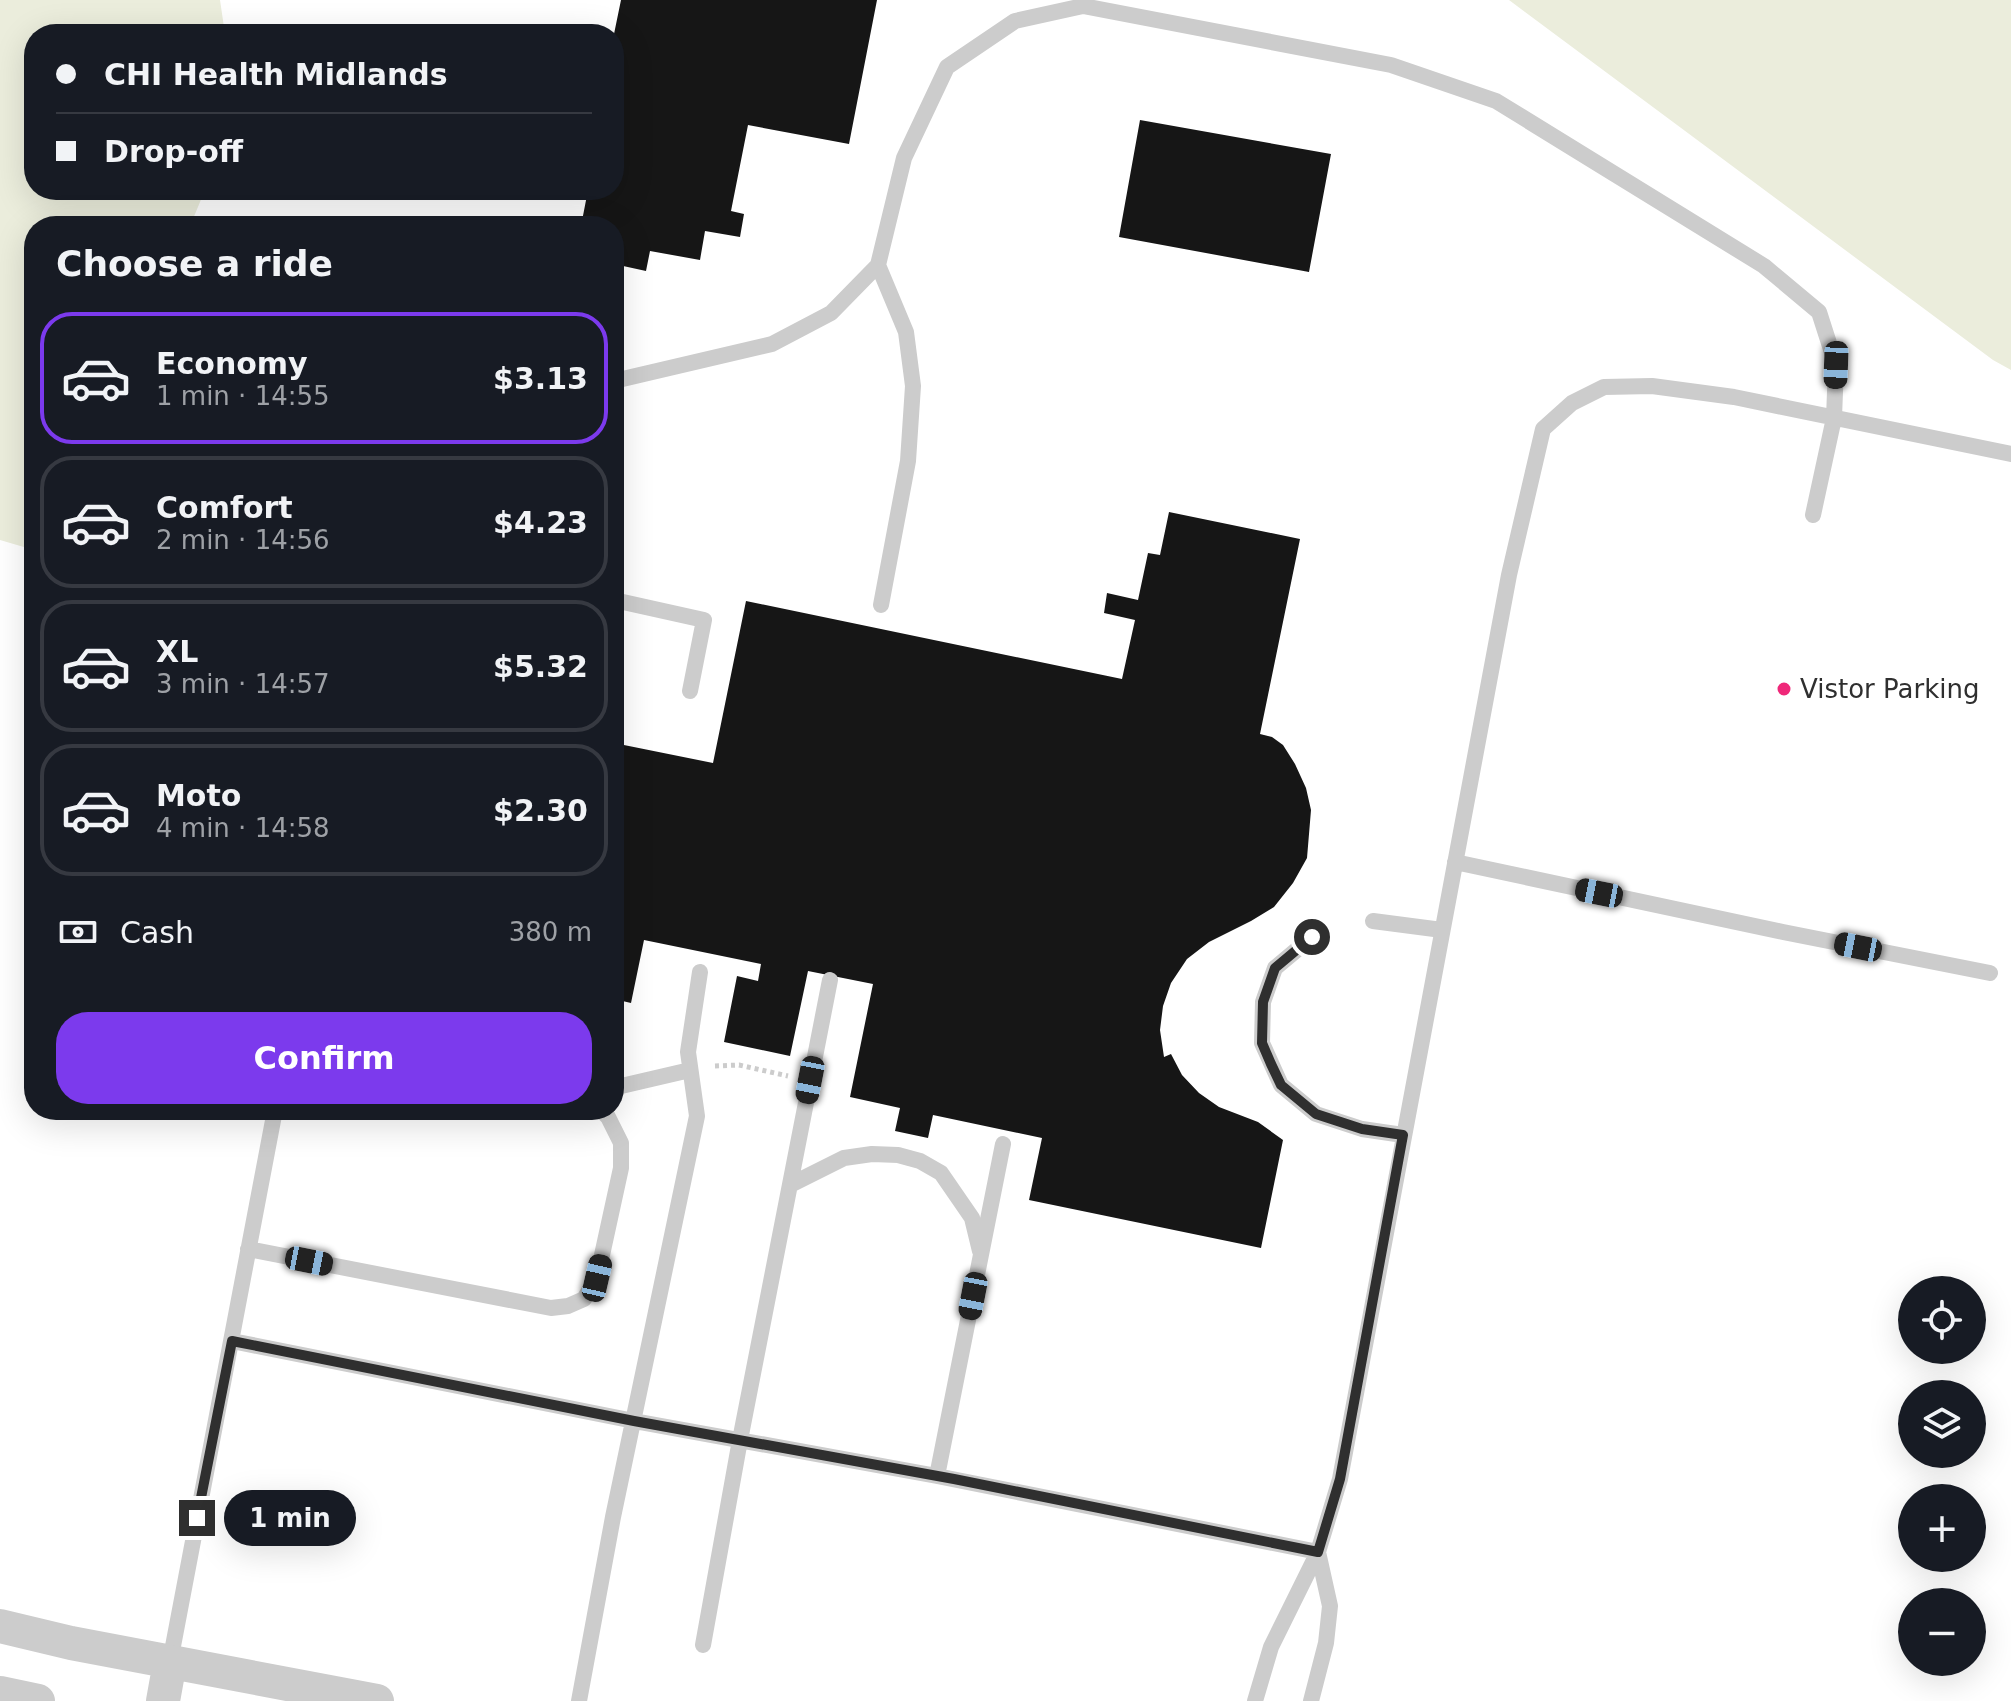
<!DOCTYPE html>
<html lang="en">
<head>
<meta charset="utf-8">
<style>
	body { margin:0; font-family:"DejaVu Sans",sans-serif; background:#20242c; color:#f1f3f6; height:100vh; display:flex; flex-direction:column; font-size:30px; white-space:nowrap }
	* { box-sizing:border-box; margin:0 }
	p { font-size:26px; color:#9ea1a6 }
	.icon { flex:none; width:44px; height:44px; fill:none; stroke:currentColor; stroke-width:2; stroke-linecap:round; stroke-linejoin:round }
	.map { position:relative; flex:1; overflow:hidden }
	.side { position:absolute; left:24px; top:216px; width:600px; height:904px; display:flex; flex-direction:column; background:#171b24; border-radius:32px; box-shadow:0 8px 32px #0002 }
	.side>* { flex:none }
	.hud { position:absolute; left:24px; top:24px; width:600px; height:176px; border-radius:32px; box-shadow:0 8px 32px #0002; display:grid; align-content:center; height:176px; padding:0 32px; background:#171b24 }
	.buttons { position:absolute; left:1898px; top:1276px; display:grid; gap:16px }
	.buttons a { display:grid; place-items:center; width:88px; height:88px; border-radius:50%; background:#171b24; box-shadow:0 8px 32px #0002; font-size:40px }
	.end { position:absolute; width:36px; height:36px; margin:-18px; border:10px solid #2f2f2f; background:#fff; box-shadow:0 0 0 4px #fff }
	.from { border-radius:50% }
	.bubble { position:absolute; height:56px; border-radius:28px; background:#171b24; box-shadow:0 8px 32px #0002; font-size:26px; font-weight:700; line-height:56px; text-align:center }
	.car { position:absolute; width:24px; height:48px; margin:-24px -12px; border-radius:10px; box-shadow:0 0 6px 2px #0007; background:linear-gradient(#222 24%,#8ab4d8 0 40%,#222 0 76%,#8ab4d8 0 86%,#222 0) }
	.hud b { display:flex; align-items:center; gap:28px; height:76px; font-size:30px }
	.hud b+b { border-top:2px solid #363941 }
	.hud i { width:20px; height:20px; background:#f1f3f6 }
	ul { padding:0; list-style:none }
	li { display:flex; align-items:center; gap:24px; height:132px; margin:0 16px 12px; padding:0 16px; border:4px solid #363941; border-radius:32px }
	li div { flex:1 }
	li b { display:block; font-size:30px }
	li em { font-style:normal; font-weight:700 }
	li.selected { border-color:#7c3aed }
	li>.icon { width:72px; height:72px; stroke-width:1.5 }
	h2 { padding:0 32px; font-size:36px; line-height:96px }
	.pay { display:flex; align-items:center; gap:20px; height:88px; padding:0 32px; font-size:30px }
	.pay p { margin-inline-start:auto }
	.button { display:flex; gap:16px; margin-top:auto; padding:16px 32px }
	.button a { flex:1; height:92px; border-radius:32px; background:#7c3aed; color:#fff; font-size:32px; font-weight:700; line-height:92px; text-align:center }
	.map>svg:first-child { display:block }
	.green { fill:#ebeddc }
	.building { fill:#161616 }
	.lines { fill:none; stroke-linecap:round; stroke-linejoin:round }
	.path { stroke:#ccc; stroke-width:5; stroke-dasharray:4 4; stroke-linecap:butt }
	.lane { stroke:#ccc; stroke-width:16 }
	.street { stroke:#ccc; stroke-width:34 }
	.route { stroke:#2f2f2f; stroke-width:10 }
	.poi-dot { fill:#ef2879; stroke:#fff; stroke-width:3 }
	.labels { text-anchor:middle; stroke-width:8; stroke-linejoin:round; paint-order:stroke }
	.poi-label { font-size:26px; fill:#2f2f2f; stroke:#fff; text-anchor:start }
</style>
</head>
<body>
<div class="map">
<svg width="2011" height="1701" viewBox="0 0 2011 1701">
	<rect width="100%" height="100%" fill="#fff"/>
	<path class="green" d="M0,0H220L225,34H34V190H205L190,226H34V550L0,540Z
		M1509,0H2011V370L1993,360Z"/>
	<path class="building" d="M621,0H877L849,144L748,125L731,211L744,214L740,237L705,231L700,260L650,251L646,271L614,264V226H581L588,190H614V34Z
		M1140,120L1331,154L1309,272L1119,237Z
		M1169,512L1300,539L1260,734L1272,737L1283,745L1295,764L1306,788L1311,810L1307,858L1293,883L1274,907L1251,921L1209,942L1187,959L1171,983L1163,1006L1160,1030L1164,1057L1171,1054L1182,1075L1199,1093L1219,1107L1258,1122L1283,1140L1261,1248L1029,1200L1042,1138L933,1115L928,1138L895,1131L900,1108L850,1097L873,984L808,971L790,1056L724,1042L737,976L758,981L761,964L644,940L631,1003L614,999V743L713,763L746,601L1122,679L1135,620L1104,613L1107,593L1138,600L1148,553L1160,555Z"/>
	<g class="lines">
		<path class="path" d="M715,1066L739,1065L788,1076"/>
		<path class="lane" d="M878,265L906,332L913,386L908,461L881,605
			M614,381L772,344L831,313L878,265L904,158L947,67L1015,21L1083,6L1391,65L1496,101L1764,266L1819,312L1836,365L1834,418L1813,515
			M614,600L704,620L690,691
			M1455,862L1783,932L1990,973
			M1373,921L1442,930
			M1312,937L1275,968L1263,1002L1262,1043L1281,1085L1316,1114L1362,1129L1403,1135
			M614,1090L617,1087L690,1070
			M790,1185L844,1158L872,1154L898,1155L920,1161L941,1173L972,1218L980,1251
			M248,1249L551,1308L568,1306L584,1299L597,1278L621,1168V1143L608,1117L601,1110
			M232,1341L634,1421L937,1476L1318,1552
			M937,1476L1003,1144
			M703,1645L740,1440L830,980
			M170,1662L275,1110
			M579,1701L613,1517L697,1116L688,1052L700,972
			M1255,1701L1271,1647L1318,1552L1340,1479L1509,575L1543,429L1572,403L1604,387L1652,386L1734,397L2011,454
			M1311,1701L1326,1643L1330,1606L1318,1552"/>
		<path class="street" d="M0,1626L71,1643L377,1701
			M0,1693L38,1701
			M163,1701L170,1662"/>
	</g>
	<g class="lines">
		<path class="route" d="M197,1518L232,1341L634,1421L954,1479L1318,1552L1340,1479L1403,1135L1362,1129L1316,1114L1281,1085L1271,1064L1262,1043L1263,1002L1275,968L1312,937"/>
	</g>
	<circle class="poi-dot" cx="1784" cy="689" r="8"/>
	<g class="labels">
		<g class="poi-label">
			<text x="1800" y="698">Vistor Parking</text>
		</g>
	</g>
</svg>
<div class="buttons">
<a><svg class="icon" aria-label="locate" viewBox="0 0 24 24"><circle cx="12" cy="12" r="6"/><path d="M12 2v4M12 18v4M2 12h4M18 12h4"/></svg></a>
<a><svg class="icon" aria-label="layers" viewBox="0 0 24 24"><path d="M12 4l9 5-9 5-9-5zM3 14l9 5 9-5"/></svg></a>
<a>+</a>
<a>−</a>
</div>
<i class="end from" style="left:1312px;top:937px"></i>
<i class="end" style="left:197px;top:1518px"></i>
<div class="bubble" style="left:224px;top:1490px;width:132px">1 min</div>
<i class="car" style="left:1836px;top:365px;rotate:182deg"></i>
<i class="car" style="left:1599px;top:893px;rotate:281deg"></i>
<i class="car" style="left:1858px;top:947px;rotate:281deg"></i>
<i class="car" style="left:810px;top:1080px;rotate:191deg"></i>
<i class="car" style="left:309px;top:1261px;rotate:101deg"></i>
<i class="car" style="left:597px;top:1278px;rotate:13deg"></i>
<i class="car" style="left:973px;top:1296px;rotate:191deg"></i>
<div class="hud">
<b><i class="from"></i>CHI Health Midlands</b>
<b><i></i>Drop-off</b>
</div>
<section class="side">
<h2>Choose a ride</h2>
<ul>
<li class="selected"><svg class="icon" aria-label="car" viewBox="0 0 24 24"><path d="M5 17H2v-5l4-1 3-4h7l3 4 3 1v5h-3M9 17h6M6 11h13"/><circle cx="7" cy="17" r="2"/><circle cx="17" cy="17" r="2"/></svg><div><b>Economy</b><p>1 min · 14:55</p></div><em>$3.13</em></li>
<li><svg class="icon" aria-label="car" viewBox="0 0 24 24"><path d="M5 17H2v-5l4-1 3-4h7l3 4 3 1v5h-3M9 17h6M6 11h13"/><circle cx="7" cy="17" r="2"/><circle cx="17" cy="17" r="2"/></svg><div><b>Comfort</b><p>2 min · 14:56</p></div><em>$4.23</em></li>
<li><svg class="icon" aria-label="car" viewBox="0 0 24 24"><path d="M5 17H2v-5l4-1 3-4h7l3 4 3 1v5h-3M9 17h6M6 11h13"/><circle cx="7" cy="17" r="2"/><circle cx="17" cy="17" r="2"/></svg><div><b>XL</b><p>3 min · 14:57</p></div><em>$5.32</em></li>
<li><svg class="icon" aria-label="car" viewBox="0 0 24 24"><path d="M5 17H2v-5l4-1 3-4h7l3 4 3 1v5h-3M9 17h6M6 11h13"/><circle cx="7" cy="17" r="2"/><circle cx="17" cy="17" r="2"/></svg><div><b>Moto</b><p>4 min · 14:58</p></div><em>$2.30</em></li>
</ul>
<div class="pay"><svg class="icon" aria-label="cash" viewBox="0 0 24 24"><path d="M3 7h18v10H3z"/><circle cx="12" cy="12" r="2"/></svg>Cash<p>380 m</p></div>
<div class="button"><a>Confirm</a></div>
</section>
</div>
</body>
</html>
